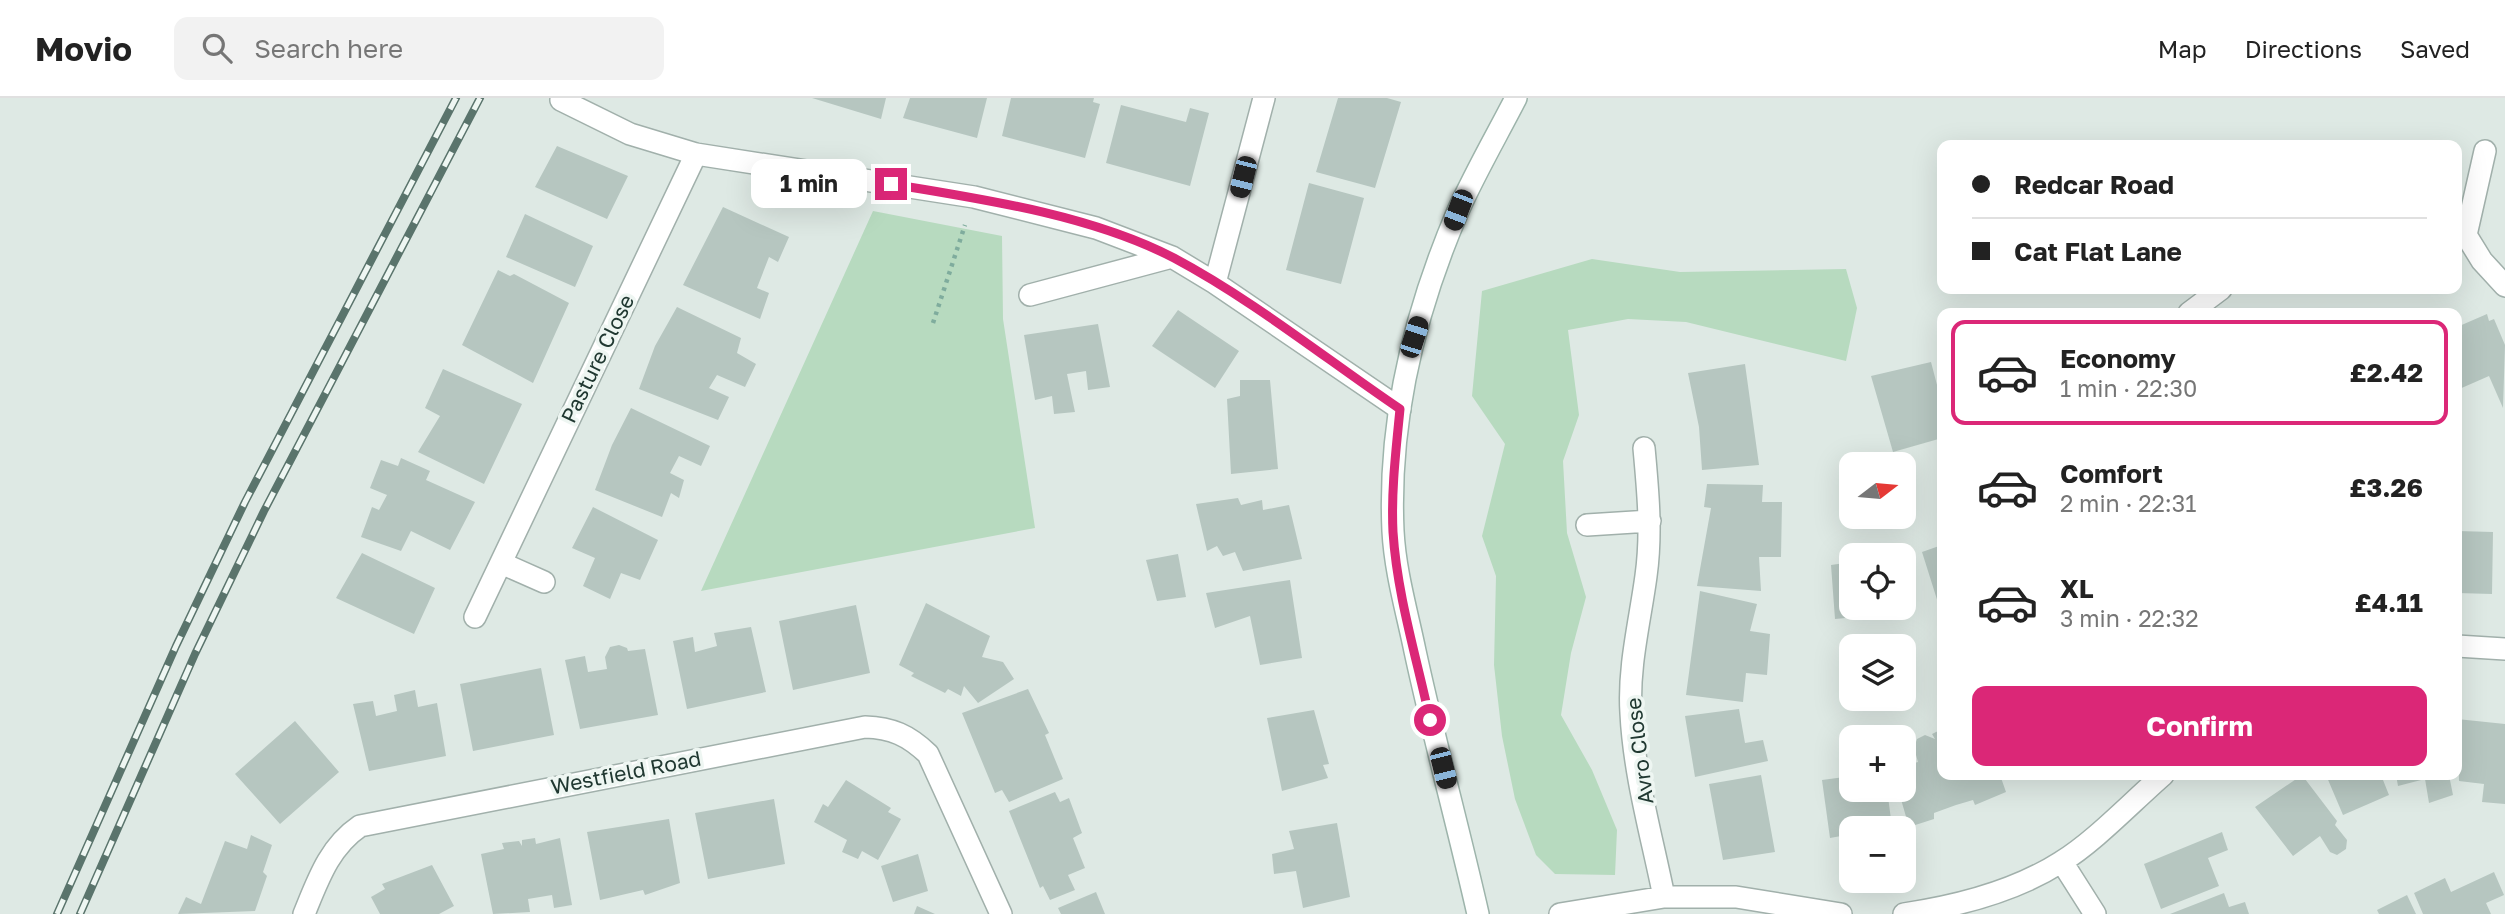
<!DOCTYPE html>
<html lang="en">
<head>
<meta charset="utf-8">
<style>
	body { margin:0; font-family:"Golos Text",sans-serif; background:#f2f2f2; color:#222; height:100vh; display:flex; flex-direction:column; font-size:26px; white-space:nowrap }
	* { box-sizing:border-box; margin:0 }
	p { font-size:23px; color:#767676 }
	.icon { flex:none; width:38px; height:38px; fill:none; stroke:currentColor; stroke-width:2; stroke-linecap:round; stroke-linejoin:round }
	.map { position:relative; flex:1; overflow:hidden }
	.side { position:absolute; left:1937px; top:210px; width:525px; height:472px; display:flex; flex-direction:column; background:#fff; border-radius:14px; box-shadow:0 7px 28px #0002 }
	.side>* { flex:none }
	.guide { position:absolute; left:1937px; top:42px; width:525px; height:154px; border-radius:14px; box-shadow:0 7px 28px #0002; display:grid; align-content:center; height:154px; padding:0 35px; background:#fff }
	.needle { width:46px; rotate:74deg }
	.controls { position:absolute; left:1839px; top:354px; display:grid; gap:14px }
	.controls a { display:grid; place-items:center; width:77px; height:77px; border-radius:14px; background:#fff; box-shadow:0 7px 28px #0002; font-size:35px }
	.end { position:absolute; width:32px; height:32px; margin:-16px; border:9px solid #db2777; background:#fff; box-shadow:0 0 0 4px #fff }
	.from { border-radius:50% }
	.bubble { position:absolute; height:49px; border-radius:14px; background:#fff; box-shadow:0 7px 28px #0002; font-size:23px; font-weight:700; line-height:49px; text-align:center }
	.car { position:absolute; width:21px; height:42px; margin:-21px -10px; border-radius:9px; box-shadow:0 0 5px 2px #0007; background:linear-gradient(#222 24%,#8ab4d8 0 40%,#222 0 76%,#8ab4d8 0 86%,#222 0) }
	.guide b { display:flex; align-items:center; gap:24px; height:66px; font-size:26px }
	.guide b+b { border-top:2px solid #e0e0e0 }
	.guide i { width:18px; height:18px; background:#222 }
	ul { padding:12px 0 0; list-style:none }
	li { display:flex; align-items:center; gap:21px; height:105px; margin:0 14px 10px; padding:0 21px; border:4px solid transparent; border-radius:14px }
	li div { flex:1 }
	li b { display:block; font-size:26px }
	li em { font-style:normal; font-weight:700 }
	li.active { border-color:#db2777 }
	li>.icon { width:63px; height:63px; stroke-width:1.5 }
	.button { display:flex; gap:14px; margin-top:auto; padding:14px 35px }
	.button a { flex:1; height:80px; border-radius:14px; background:#db2777; color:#fff; font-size:28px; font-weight:700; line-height:80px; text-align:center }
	header { display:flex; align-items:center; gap:42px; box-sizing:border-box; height:98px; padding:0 35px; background:#fff; border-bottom:2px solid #e0e0e0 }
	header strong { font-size:33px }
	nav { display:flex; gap:38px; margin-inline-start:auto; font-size:24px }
	.search { width:490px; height:63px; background:#f2f2f2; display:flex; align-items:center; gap:18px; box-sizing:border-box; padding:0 24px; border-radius:14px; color:#767676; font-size:26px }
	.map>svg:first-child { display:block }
	.green { fill:#b7dabf }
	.building { fill:#b6c6c0 }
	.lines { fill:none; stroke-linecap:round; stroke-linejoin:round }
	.street-casing { stroke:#a1b0ab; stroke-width:24 }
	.secondary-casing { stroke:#9db4ab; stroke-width:24 }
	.path { stroke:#7fac9d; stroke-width:4.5; stroke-dasharray:3.5 5; stroke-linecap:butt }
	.street { stroke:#fff; stroke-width:21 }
	.secondary { stroke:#fff; stroke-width:21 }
	.rail-casing { stroke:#5a746c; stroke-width:8 }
	.rail { stroke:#eef6f2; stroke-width:5; stroke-dasharray:16; stroke-linecap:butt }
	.route { stroke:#db2777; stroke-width:9 }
	.labels { text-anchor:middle; stroke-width:7; stroke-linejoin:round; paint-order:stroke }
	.street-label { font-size:21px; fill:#203831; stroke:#eef6f2 }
</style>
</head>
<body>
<header>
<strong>Movio</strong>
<div class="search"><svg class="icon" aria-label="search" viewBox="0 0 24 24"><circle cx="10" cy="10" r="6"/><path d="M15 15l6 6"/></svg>Search here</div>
<nav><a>Map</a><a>Directions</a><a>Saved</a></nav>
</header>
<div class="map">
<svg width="2505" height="816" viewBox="0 0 2505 816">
	<rect width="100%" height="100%" fill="#dee9e4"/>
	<path class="green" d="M873,113L1002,138L1003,221L1035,430L701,493Z
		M1592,161L1680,174L1846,171L1857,210L1846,263L1686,224L1628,221L1568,232L1579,317L1563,363L1567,435L1586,499L1571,555L1561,617L1592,672L1617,732L1615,777L1555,776L1536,757L1515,701L1502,638L1494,567L1496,478L1482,438L1505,346L1472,298L1482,193Z"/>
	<path class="building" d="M812,0H886L881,21Z
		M910,0H987L977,40L903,20Z
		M1011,0H1094L1093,4L1100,6L1085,60L1002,38Z
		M1338,0H1387L1401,4L1375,90L1316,74Z
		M1121,7L1186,24L1190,10L1209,15L1190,88L1106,65Z
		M557,48L628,78L607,121L535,89Z
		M1309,85L1364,100L1341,186L1286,172Z
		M723,109L789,139L778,164L769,159L757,190L769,195L760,221L683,187Z
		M525,116L593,148L575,189L506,159Z
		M498,172L510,178L514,176L569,205L533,285L462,247Z
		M677,209L741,240L737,255L756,266L745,289L717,277L709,290L729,299L718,322L639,291L655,248Z
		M1178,212L1239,253L1215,290L1152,248Z
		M2487,216L2489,223L2494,221L2505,247L2503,310L2489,278L2457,292V229Z
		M1098,226L1110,289L1088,292L1086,273L1067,276L1075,314L1054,316L1052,298L1035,302L1024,237Z
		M1931,264L1942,306V340L1893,354L1871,278Z
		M1745,266L1759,367L1702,372L1699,329L1688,275Z
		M443,271L522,306L484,386L418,354L440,318L425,310Z
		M1240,282H1270L1278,371L1231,376L1227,301L1240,298Z
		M631,310L710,348L701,368L679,358L670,375L684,382L679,400L671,395L662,419L595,392L612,347Z
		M401,360L430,373L426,382L475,404L450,452L411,433L401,453L361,439L372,409L379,412L387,397L370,390L381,362L398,368Z
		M1707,386L1763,387L1762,404H1782L1781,459H1759L1761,493L1697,488L1711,410L1704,409Z
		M1238,400L1241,407L1262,402L1263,412L1289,407L1302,461L1243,473L1235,454L1223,458L1217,448L1207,453L1196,406Z
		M593,409L658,442L640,482L621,475L610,501L583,488L595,460L572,450Z
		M2457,433L2493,434L2492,496L2457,495Z
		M1942,447V510L1940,511L1922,454Z
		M362,455L435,490L414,536L336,500Z
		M1904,455H1907L1913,514L1835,521L1831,467L1852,464V509H1904Z
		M1178,456L1186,499L1157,503L1146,462Z
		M1290,482L1302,560L1260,567L1250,518L1215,530L1206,495Z
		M1700,493L1757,506L1750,533L1770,536L1767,577L1746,575L1743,604L1686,597Z
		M926,505L990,538L982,559L1003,564L1014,581L978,605L964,588L961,598L948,591L945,595L911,578L914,575L899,567Z
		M856,507L870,575L793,592L779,523Z
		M751,529L766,594L687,611L673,543L693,539L695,554L717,548L714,535Z
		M619,547L627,550L628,553L645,551L658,617L580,631L565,562L585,558L588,574L607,571L605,559L610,549Z
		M541,570L554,637L473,653L460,586Z
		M1028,591L1049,635L1045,637L1063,681L1009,704L1002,692L995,695L962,615Z
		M415,592L418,609L437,605L446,658L369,673L353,606L373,603L376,618L397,613L394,597Z
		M1739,611L1745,645L1763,642L1768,663L1695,679L1685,618Z
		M1314,612L1329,666L1323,667L1328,680L1282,693L1267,620Z
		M2457,621L2505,626V706L2482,704L2484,686L2459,683Z
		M295,623L339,674L280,726L235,676Z
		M1942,631V677H2000L2006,694L1975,707L1973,702L1956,707L1934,715V721L1909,729L1898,691H1904V668L1918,664L1914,650L1917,641L1925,637L1935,641L1932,636Z
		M1761,677L1775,754L1723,762L1709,686Z
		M2302,677L2337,723L2335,727L2347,742L2346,751L2337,757L2330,754L2320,738L2293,758L2255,709Z
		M2326,677H2381L2389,697L2343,717Z
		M2396,677H2449L2453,697L2429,705L2425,681L2398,688Z
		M1852,678V691H1887L1892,729L1852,730V736L1830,740L1822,682Z
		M846,682L891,710L888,714L901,721L878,762L862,753L858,761L842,754L847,742L814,724L823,706L828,709Z
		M1055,694L1060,704L1069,700L1082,735L1073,740L1085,770L1068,777L1075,792L1050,802L1043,788L1040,790L1009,713Z
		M774,701L785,766L708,781L695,715Z
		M669,721L680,785L645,797L643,792L600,802L587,734Z
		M1337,725L1350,799L1303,810L1296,773L1274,776L1272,756L1294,751L1289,733Z
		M2222,734L2228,752L2208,760L2219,788L2161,811L2144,766Z
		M251,737L272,747L263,774L267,778L255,813L178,816L186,799L201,806L225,743L247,751Z
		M535,740L536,746L560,740L572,807L554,810L552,797L528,801L530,814L493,816L481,756L504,751L502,745L519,743L522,748V742Z
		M918,756L928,793L893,804L881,768Z
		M432,767L454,808L439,816H380L371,799L385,791L382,786Z
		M2494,774L2504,797L2486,805L2491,816H2423L2414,795L2445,780L2451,794Z
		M1096,794L1105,816H1061L1058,810Z
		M2224,795L2229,809L2245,804L2249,816H2170Z
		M2407,797L2416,816H2379L2377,812Z
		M917,808L935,816H914Z"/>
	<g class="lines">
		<g class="street-casing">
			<path id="street" d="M561,2L630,36L696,56L974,99L1096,130L1172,159L1215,185L1400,311
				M2485,53L2466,137L2482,163L2505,188
				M1215,185L1264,0
				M1030,197L1172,159
				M2189,215L2221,191
				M1644,350C1648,393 1652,435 1646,478C1640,523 1628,569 1631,615C1634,677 1652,739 1664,799
				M1587,427L1650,423
				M501,465L544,484
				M475,519L696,56
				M2457,548L2505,551
				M2062,764L2095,816
				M304,816C318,782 329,749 360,728L865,629C892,630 908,637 928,656L1001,816
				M1560,816L1664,799H1736L1841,816
				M1904,816C1958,808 2014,794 2061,764C2093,745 2133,703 2163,677"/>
		</g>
		<g class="secondary-casing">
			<path id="secondary" d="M1478,816C1458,728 1434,641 1415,553C1407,514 1395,473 1393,433C1388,323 1415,213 1458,113C1475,75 1497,37 1516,0"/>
		</g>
		<path class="path" d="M933,225L965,127"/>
		<use href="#street" class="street"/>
		<use href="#secondary" class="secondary"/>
		<g class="rail-casing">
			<path id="rail" d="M57,816L176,548L245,404L456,0
				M80,816L195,556L264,413L480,0"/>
		</g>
		<use href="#rail" class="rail"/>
	</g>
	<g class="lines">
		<path class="route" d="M891,86C983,101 1091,117 1174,160C1253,202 1326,261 1400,311C1396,352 1391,393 1393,434C1397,497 1417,561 1430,622"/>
	</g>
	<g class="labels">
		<g class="street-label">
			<text transform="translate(598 261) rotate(-64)" y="7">Pasture Close</text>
			<text transform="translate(1640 653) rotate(-97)" y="7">Avro Close</text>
			<text transform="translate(626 675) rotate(-11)" y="7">Westfield Road</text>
		</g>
	</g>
</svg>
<div class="controls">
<a><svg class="needle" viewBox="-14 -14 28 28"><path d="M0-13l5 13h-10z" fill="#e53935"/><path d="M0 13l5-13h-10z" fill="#767676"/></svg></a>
<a><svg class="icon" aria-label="locate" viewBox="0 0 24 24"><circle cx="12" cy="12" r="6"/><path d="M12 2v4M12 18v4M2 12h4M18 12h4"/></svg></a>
<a><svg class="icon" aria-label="layers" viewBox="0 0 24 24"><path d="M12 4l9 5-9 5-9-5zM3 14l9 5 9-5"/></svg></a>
<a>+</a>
<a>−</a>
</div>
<i class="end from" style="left:1430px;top:622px"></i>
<i class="end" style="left:891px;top:86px"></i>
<div class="bubble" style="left:751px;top:61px;width:116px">1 min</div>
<i class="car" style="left:1243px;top:79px;rotate:194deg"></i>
<i class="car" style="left:1458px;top:112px;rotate:201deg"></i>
<i class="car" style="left:1414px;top:239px;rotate:18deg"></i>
<i class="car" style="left:1443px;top:670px;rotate:166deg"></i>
<div class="guide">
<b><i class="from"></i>Redcar Road</b>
<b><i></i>Cat Flat Lane</b>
</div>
<section class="side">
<ul>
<li class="active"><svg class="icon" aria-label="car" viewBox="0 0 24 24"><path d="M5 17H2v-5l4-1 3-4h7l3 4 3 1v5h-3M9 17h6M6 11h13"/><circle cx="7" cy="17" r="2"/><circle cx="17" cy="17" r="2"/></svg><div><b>Economy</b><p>1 min · 22:30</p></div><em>£2.42</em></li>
<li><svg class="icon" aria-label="car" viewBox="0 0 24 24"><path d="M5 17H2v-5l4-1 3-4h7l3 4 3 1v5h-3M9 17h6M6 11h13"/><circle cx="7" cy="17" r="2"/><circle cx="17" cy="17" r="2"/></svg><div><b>Comfort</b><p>2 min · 22:31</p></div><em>£3.26</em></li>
<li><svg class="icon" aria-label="car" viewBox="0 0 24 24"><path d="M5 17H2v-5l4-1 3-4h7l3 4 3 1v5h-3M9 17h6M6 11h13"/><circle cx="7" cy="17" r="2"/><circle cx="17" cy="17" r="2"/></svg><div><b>XL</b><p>3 min · 22:32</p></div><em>£4.11</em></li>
</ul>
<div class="button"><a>Confirm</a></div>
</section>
</div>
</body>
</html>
